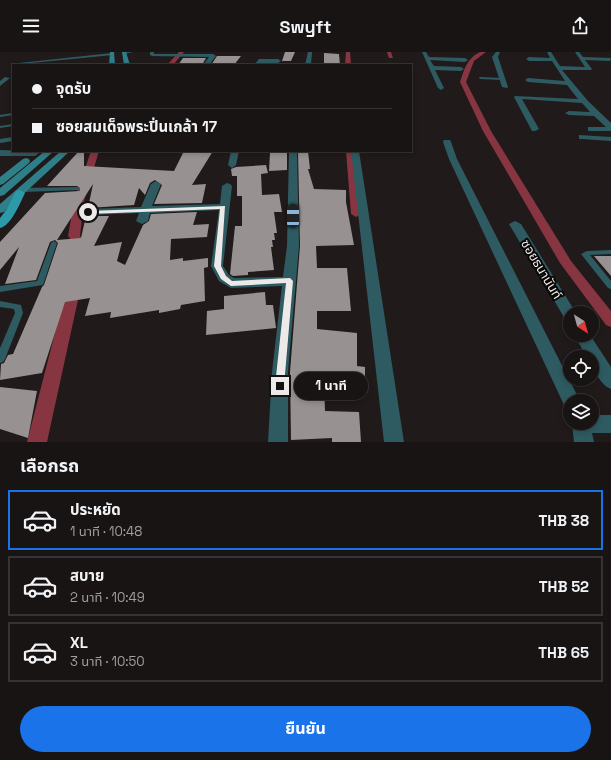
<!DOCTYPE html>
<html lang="th">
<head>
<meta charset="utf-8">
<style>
	body { margin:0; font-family:"Space Grotesk","Noto Sans Thai",sans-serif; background:#211d1d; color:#f1f3f6; height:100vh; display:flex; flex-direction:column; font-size:15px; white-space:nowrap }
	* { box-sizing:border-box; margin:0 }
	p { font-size:13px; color:#9f9ea0 }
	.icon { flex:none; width:22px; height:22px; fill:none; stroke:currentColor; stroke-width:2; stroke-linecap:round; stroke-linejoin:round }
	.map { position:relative; height:390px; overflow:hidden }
	.details { display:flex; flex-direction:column; background:#181414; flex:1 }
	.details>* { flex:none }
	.banner { position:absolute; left:12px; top:12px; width:400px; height:88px; border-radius:0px; box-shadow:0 2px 6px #0003,0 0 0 1px #363334; display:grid; align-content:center; height:88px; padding:0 20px; background:#181414 }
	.needle { width:26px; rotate:143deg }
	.tools { position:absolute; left:563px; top:254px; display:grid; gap:8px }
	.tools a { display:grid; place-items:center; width:36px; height:36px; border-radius:50%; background:#181414; box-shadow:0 2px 6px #0003,0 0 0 1px #363334; font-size:20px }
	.end { position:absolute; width:18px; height:18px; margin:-9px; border:5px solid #ede9e9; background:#111; box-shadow:0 0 0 2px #111 }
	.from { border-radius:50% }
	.bubble { position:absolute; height:28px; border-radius:14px; background:#181414; box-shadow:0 2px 6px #0003,0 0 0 1px #363334; font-size:13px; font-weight:700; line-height:28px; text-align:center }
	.car { position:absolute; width:12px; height:24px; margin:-12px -6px; border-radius:5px; box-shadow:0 0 3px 1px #0007; background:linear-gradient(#222 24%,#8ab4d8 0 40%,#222 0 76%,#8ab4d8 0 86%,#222 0) }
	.banner b { display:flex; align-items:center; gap:14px; height:38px; font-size:15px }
	.banner b+b { border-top:1px solid #363334 }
	.banner i { width:10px; height:10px; background:#f1f3f6 }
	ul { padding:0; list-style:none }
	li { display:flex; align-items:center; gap:12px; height:60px; margin:0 8px 6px; padding:0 12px; border:2px solid #363334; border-radius:0px }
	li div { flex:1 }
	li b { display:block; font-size:15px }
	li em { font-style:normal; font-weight:700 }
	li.on { border-color:#1a73e8 }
	li>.icon { width:36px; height:36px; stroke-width:1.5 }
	h2 { padding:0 20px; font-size:18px; line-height:48px }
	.cta { display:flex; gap:8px; margin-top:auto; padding:8px 20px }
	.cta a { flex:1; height:46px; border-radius:24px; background:#1a73e8; color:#fff; font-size:16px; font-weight:700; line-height:46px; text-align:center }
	header { display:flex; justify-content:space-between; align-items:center; height:52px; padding:0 20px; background:#181414; font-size:18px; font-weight:700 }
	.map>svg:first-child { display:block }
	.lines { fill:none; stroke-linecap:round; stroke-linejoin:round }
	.canal { fill:#883542; fill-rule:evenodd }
	.building { fill:#989191 }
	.lane { fill:#2d5b61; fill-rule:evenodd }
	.street { fill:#2d5b61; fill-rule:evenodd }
	.secondary { fill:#2f7f89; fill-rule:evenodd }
	.primary { fill:#2c9aa8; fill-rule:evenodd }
	.route { fill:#ede9e9 }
	.labels { text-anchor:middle; stroke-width:4; stroke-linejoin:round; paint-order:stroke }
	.street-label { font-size:13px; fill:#ede9e9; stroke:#080606 }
</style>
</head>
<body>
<header><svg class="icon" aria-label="menu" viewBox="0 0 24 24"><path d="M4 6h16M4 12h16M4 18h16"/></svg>Swyft<svg class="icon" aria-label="share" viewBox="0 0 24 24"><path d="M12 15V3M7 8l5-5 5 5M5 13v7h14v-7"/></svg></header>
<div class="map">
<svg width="611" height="390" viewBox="0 0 611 390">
	<rect width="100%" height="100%" fill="#201a1a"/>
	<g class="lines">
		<path class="canal" d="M179,0H184L173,13H167Z
			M346,0H350L351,13H345Z
			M387,0H391L393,6H389Z
			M480,0H486L474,9L466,30L491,79L571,209L611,259V275L606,273L560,211L483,79L460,30C464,18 467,6 480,0Z
			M91,99H99L84,149L80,184L90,196L87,201H79L77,198L78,196L68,184L74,149Z
			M346,99H354L361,162L356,165L351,162Z
			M74,229L79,231L81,234L47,390H27L67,234L69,231Z"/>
	</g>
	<path class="building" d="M285,0H295L291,9H282Z
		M324,1L339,2L340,13H324Z
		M217,4H241L234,13H211Z
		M183,6H206L202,13H178Z
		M79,99H84V114L174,119L184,99H213L192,133L206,132L202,151L154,152L162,133L155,128L150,131L145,143L139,136L134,153L88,156L93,132L57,188L81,186L86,164H109L94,194L122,190L117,209L125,213L143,173L149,169L151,162L197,160L193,173L209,172L207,185L171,187L170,208L183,206V209L208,206V215L204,216L205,249L181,253L180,257L159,261V258L110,266L111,260L85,264L90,246L65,250L42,321L0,328L1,312L4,311L8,303L13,302L42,235L44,233L58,191L55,188L50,190L36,228L5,232L19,195L0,218V190L45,141L80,139V136L77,134H47Z
		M298,99H308L310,117H308L314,137L346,138V150L354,193L316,194L317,216H347L351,259H317V277L357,281V314L365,315V336L324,332L325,359L359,360L361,390H332V386L291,388L290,320L300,194Z
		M270,101H287V118L269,119Z
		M266,113L268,121L261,122L262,143L279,142L282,160H274L277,181H274L275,188H272L273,195H271L274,218L248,220V223L233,224L230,222L235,174H242V144H237V124H232L231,117L236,115Z
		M594,204H611V224Z
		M265,240L266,253H273L276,276L206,283L207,259L224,257V244Z
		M0,335L37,339L28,386L0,377Z"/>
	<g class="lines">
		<path class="lane" d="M112,1L113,3L21,12L19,11Z
			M479,25L502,26L504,27L502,28L480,27Z
			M13,61V63L0,65V63Z
			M13,72V74L0,76V74Z
			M77,135L79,136V138L23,140L20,138L23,136Z
			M54,189L57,191L43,233L0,240V234L37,229L51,191Z
			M611,198V202L590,203L611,229V237L608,236L581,202L587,199Z
			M0,249L21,253L23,261L5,307L3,310L0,311V296L15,261L14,257L0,255Z"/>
		<path class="street" d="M122,0H133L124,2Z
			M150,0H154V2H213L216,4L209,13H203L209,5L152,4L150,3Z
			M308,0H312L311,13H305Z
			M422,0H426L429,5L465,6L468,8L465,10L430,8L434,14L461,15L464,17L461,19L435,18L444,36L441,38L438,36Z
			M496,0H500L498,5L508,35L507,36L502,35L492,5Z
			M547,0H551L560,14L585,15L575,0H579L583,5L611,6L610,9L585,8L592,17L591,18H562L588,49L611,71V79H588V75H606L594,64L569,63L565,61L569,59L590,60L582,51L522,47L539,77L535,79H532L514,45L515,44L578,47L567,33L528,30L525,28L528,26L565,29L552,9H529L526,7L529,5L550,6Z
			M259,7H278L281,9L278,11H261L260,13H254Z
			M5,25L10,26L0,34V29Z
			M579,83L611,85V89L582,87H579Z
			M13,85V89L0,91V87Z
			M444,88H450L451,90L457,107L577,343L580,349H570V357L565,355L449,107L443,90Z
			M0,98L37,99L39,101L35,104H0Z
			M231,99H239L236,113L232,116L228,113Z
			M289,99H297L299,194L288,320V390H268L272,320L282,234L231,236L219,229L211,214L219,158L150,161L148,169L142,172L136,169L139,161L88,163L83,160L88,157L141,155L151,132L156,129L161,132L152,154L220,152L222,134L227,131L230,132L232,134L223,214L229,223L234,226L283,225L287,194Z
			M351,99H359L404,390H384Z
			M515,169L521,172L576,261H570V268L565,267L509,172Z
			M574,283H590L611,315V337C600,333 592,316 592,305H587Z
			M592,363H611V381H592L594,390H574L572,371H592Z"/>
		<path class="secondary" d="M110,0H114L115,13H109Z
			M122,0H126L130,13H124Z
			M45,99H54L4,143L0,144V136Z
			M61,99H70L4,160L0,161V152Z
			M26,106L29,107L30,109L29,111L3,132L0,133V125L23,107Z"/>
		<path class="primary" d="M20,138L25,141C20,151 11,174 0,176V166L7,157L16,139Z"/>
	</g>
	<path class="route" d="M225,154L221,214L226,224L232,229L290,226L293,229L284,334L283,337H277L275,334L286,231L231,234L221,227L214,214L220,157L88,162L85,160L88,159Z"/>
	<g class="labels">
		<g class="street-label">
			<text transform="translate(542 217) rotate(59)" y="5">ซอยธนานันท์</text>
		</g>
	</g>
</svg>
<div class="tools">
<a><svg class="needle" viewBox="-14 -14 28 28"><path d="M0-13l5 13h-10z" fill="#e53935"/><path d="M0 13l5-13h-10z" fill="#9f9ea0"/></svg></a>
<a><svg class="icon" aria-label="locate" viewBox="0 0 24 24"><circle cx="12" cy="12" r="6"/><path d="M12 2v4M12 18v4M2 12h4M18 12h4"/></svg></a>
<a><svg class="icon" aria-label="layers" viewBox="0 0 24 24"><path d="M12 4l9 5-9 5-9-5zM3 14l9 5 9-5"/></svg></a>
</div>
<i class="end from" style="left:88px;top:160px"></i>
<i class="end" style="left:280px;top:334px"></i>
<div class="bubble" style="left:294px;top:320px;width:74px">1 นาที</div>
<i class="car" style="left:293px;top:164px;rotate:0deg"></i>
<div class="banner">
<b><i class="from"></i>จุดรับ</b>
<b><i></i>ซอยสมเด็จพระปิ่นเกล้า 17</b>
</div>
</div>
<section class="details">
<h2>เลือกรถ</h2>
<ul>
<li class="on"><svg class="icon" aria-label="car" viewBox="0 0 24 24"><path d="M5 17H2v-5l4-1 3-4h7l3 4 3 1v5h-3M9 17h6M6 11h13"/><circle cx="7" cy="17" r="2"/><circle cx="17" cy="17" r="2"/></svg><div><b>ประหยัด</b><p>1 นาที · 10:48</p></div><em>THB 38</em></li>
<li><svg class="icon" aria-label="car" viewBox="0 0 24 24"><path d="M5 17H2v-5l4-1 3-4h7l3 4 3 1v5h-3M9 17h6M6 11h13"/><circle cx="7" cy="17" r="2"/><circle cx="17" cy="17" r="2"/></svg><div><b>สบาย</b><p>2 นาที · 10:49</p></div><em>THB 52</em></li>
<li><svg class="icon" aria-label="car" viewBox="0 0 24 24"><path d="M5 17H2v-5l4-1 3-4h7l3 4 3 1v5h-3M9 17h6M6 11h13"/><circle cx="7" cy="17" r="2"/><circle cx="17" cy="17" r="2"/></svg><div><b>XL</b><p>3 นาที · 10:50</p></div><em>THB 65</em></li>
</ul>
<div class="cta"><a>ยืนยัน</a></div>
</section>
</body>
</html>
